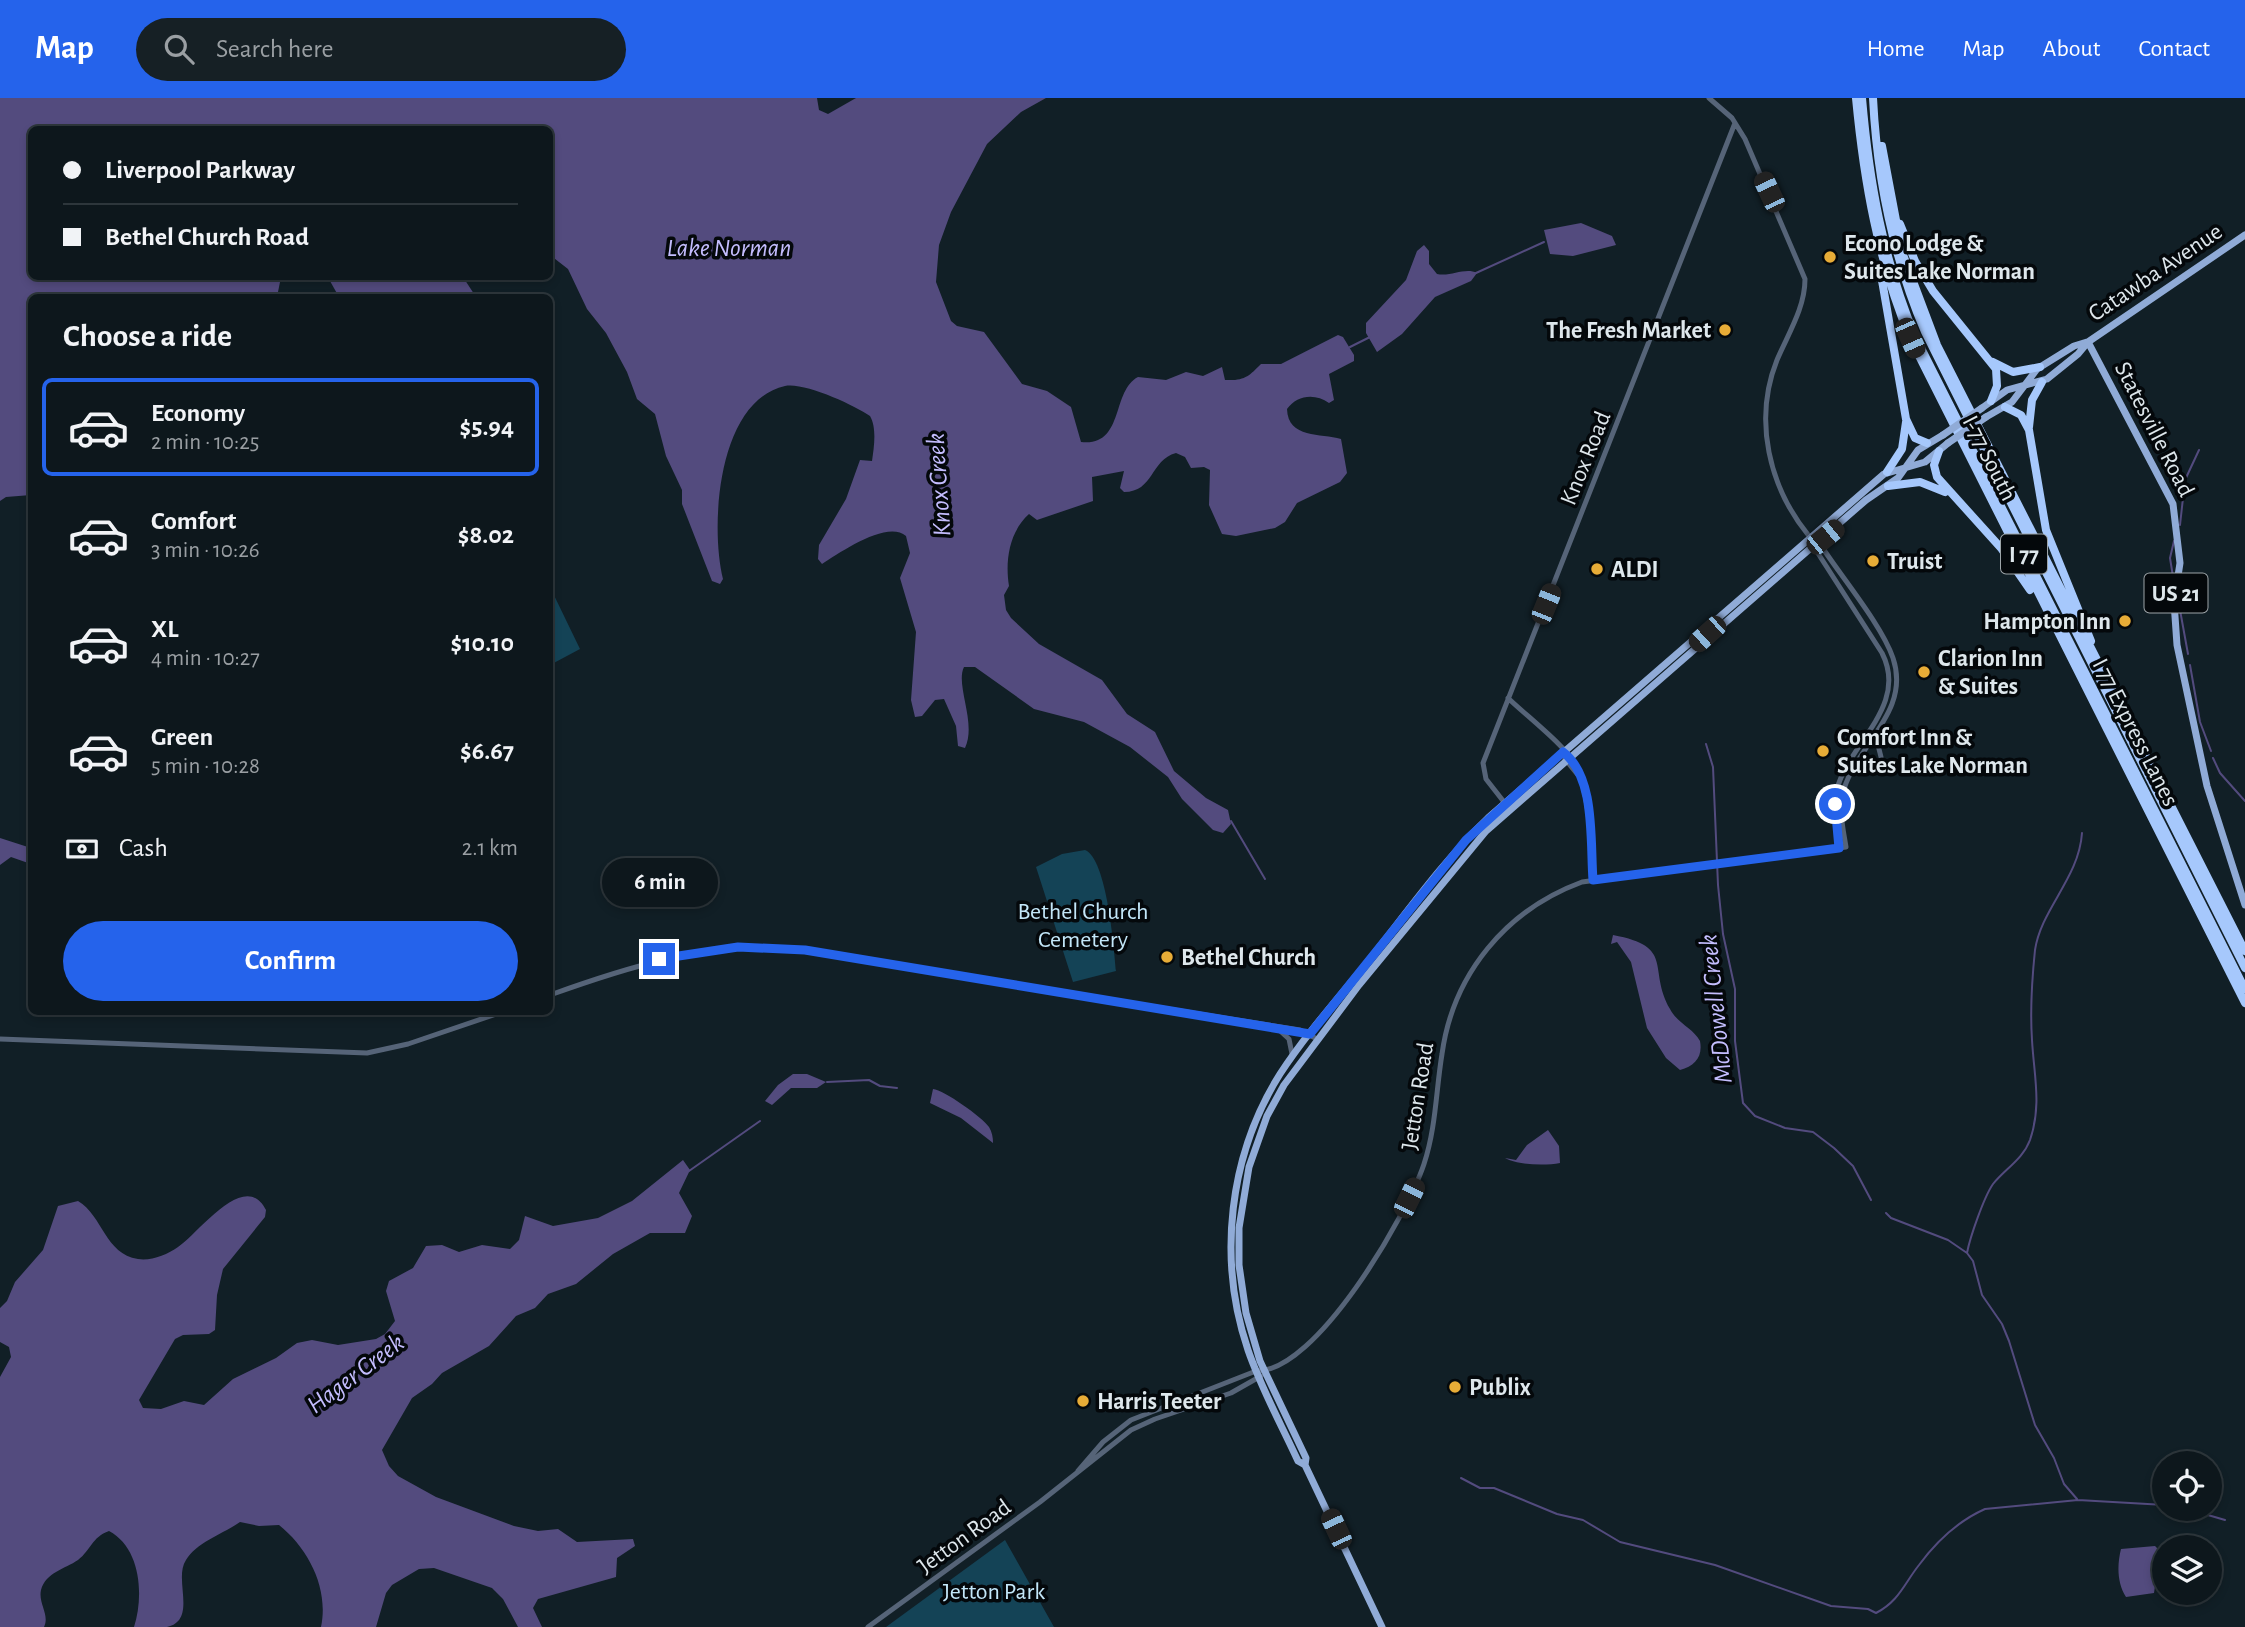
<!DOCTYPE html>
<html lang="en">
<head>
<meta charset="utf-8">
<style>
	body { margin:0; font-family:"Alegreya Sans",sans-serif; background:#162025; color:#f1f3f6; height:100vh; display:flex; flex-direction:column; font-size:26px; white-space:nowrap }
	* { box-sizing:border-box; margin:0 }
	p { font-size:23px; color:#9a9fa3 }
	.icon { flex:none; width:38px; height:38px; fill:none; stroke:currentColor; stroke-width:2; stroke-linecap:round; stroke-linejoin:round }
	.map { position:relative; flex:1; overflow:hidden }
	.drawer { position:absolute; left:28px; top:196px; width:525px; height:721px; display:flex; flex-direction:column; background:#0d171c; border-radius:10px; box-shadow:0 4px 10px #0003,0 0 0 2px #2d363b }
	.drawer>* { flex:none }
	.guide { position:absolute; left:28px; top:28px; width:525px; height:154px; border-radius:10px; box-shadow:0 4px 10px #0003,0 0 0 2px #2d363b; display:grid; align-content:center; height:154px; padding:0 35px; background:#0d171c }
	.fabs { position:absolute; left:2152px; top:1353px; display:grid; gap:14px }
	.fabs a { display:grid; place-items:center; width:70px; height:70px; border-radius:50%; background:#0d171c; box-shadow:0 4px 10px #0003,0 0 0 2px #2d363b; font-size:35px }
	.end { position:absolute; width:32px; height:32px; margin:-16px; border:9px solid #2563eb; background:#fff; box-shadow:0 0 0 4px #fff }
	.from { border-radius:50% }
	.bubble { position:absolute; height:49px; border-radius:24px; background:#0d171c; box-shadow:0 4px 10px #0003,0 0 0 2px #2d363b; font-size:23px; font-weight:600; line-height:49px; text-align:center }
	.car { position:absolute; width:21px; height:42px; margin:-21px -10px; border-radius:9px; box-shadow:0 0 5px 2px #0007; background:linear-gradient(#222 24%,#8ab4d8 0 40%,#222 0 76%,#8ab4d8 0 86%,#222 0) }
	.guide b { display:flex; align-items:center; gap:24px; height:66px; font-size:26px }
	.guide b+b { border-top:2px solid #2d363b }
	.guide i { width:18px; height:18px; background:#f1f3f6 }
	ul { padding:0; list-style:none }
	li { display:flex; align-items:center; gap:21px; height:98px; margin:0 14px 10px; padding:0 21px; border:4px solid transparent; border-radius:10px }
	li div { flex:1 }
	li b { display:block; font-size:26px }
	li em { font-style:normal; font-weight:600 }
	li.active { border-color:#2563eb }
	li>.icon { width:63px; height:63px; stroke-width:1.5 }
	h2 { padding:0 35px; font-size:32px; line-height:84px }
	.pay { display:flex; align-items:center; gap:18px; height:77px; padding:0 35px; font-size:26px }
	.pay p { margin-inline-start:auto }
	.cta { display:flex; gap:14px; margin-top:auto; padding:14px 35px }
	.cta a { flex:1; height:80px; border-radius:42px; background:#2563eb; color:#fff; font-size:28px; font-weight:600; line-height:80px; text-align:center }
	header { display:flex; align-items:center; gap:42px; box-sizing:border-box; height:98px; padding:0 35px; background:#2563eb; color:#fff }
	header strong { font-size:33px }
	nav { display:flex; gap:38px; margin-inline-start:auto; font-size:24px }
	.search { width:490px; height:63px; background:#162025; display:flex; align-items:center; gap:18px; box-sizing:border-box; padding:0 24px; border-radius:38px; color:#9a9fa3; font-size:26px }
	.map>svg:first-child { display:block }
	.green { fill:#144356 }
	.water { fill:#534b7e }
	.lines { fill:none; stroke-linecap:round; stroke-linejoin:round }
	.stream { stroke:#534b7e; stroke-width:2 }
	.minor { stroke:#566478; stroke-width:5 }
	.major { stroke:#90abd7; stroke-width:7 }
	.highway { stroke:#a6c8fc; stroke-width:8 }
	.major-bridge { stroke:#90abd7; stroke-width:7 }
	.route { stroke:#2563eb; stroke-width:9 }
	.poi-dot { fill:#e7ac37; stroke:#04080b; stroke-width:2.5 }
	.labels { text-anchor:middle; stroke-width:7; stroke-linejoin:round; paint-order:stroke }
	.shield { fill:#04080b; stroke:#9da4a8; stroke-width:2 }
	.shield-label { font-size:23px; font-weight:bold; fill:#dee7ec }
	.poi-label { font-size:24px; font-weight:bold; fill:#dee7ec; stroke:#04080b; text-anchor:start }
	.street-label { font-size:24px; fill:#dee7ec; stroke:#04080b }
	.park-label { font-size:24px; fill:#c3e7f9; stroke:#04080b }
	.water-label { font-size:26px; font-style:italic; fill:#c4bdfe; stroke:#04080b }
</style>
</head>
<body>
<header>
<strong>Map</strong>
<div class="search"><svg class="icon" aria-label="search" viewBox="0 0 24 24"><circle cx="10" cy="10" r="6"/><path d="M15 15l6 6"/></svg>Search here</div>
<nav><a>Home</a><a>Map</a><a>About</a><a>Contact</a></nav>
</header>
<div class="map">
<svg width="2245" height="1529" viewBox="0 0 2245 1529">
	<rect width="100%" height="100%" fill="#111f26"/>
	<path class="green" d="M550,489L580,551L550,567Z
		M1085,752C1107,761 1114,850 1116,873L1073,884L1036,769L1062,756Z
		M1005,1442L1054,1529H886Z"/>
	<path class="water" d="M0,0H817L819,12L828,16L856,0H1046L1021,14L987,46L951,114L939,147L936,184L951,223L957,228L984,234L1022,286L1047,293L1071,309L1081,344C1125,349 1111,293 1138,279L1166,282L1186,274L1203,278L1222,269L1225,282C1245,283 1249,278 1261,266H1281L1338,237L1343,239L1354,257V263L1329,276L1334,302L1329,305C1315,295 1297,297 1287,311C1288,341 1321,335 1341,341L1347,375L1340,384L1297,405L1285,424L1275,430L1236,438L1222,436L1209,407L1210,372L1204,369L1191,370L1185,359L1176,355C1150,362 1154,394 1124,394L1120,390L1124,373L1092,379L1093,403L1037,422L1029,416C1009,434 1005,463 1009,488L1004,497L1006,512L1011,520L1039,546L1102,582L1127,616L1155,634L1174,673L1206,700L1228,712L1231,726L1223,735L1213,732L1182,701L1168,679L1130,649L1084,624L1034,611L975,569H964C955,587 977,625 965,650L958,648L956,628L944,601L935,602L922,618L915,619L911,602L916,534L900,480L910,455L906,438C887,422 841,454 822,466L818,461L819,447L846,401L860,362L872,363C874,349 877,330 870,318C854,307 804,284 785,288C717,303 710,429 723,481L720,486L712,483L682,406V392L666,358L655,316L637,301L627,274L606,235L587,211L568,171L550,157V32H32V178L281,179L277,199L32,200L31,397L6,399L0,403Z
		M1581,125L1612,138L1616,147L1573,158L1550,156L1544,132Z
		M1424,147L1429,153V166L1437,176C1451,179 1465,169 1477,175L1471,183L1435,199L1402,236L1377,254L1366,235V225L1406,182L1417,153Z
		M323,179H463L476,199H339L330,183Z
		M0,740L31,750V766L11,759L0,767Z
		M1613,837C1676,849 1647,870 1670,911C1677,925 1693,930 1700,943C1703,959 1695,968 1680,972L1666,960L1647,930L1631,864L1617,844L1611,846Z
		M793,976H807L826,984L817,990H791L772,1007L765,1003L778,987Z
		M933,991C944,992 982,1019 989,1029C992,1034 993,1039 993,1045L961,1020L930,1005Z
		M1548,1032L1559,1048L1560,1065C1545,1068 1517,1067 1505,1060L1516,1062L1527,1047Z
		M683,1062L690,1072L679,1095L692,1118L685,1135H650L613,1156L576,1186L548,1196L535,1210L516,1218L489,1248L442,1275L432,1286L412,1300L382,1352L389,1368L398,1378L436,1399L514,1428L538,1433L558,1431L577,1444L633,1441L635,1448L617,1460L616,1479L538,1501L533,1510L542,1529H518L503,1501L492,1490L434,1470L419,1471L392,1487L386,1495L376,1529H321C329,1491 309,1451 279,1427L259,1428L240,1424C223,1436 197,1444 186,1462C173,1481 198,1522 167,1529C157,1529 144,1529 134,1529C144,1498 141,1450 109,1433C92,1439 91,1452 78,1462C65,1471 46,1474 41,1492C38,1505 50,1517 44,1529H0V1279L11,1259L9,1249L0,1244V1210L7,1203L15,1184L43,1152L58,1108L78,1103C103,1118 105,1156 138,1161C151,1163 167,1157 178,1149C198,1136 245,1070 266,1112L265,1119L223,1171L217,1197L215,1232L209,1236L183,1237L175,1241L139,1302L143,1310L161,1311L184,1303L204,1307L233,1281L276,1260L297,1245L312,1242L338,1247L376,1241L385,1236L395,1223L386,1193L389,1183L413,1170L426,1148L442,1147L459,1154L482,1147L510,1151L519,1142L525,1118L553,1128L598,1120L632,1103Z
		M2155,1448L2160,1453L2154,1495L2126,1499C2117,1485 2117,1467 2121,1451Z"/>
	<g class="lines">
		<path class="stream" d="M1476,175L1544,144
			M1350,249L1370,239
			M2180,427L2185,382L2199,352
			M2174,485L2170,460L2174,443
			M2180,512L2188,556
			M2190,567L2200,624L2211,653
			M1706,646L1713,669L1718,787L1723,836L1735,891V943L1743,1005L1755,1018L1785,1030L1813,1034L1834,1050L1853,1068L1871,1102
			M2213,660L2220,675L2245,703
			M1231,723L1265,781
			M827,984L869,982L880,988L897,990
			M689,1073L760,1023
			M1886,1115L1891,1120L1948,1142L1967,1155L1973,1163L1982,1197L2002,1226L2009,1243L2035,1327L2054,1360L2064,1386L2077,1401
			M1967,1155C1970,1139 1984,1099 1993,1086C2005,1071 2023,1061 2030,1042C2042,1007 2034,978 2032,942C2030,913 2032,881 2035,852C2041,811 2079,780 2082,735
			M1461,1380L1480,1390H1494L1557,1416L1583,1422L1620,1444L1715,1467L1831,1508L1868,1511L1876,1515C1899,1503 1904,1486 1919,1467C1936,1444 1958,1423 1985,1411L2078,1402L2165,1407
			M2184,1410L2225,1422"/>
		<path class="minor" d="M1812,446L1882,555C1909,608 1849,645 1837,691C1832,710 1836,731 1839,750
			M1508,600C1524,616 1570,651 1577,670C1591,704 1590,745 1593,782
			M1876,639L1881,659
			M1565,661L1578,677
			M1504,704L1486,681L1483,665L1735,25
			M550,897C628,869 701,846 785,850L1300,932L1317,941
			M1277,930L1289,941L1292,956
			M0,941L367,955L408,946L502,914
			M1078,1373L1103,1344L1131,1322L1256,1273C1316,1275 1407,1117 1424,1066C1436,1030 1436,992 1442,956C1453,876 1506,812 1582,784L1846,749C1843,730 1838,710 1844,691C1858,646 1911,613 1893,560C1882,528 1844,482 1824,452C1820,446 1814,443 1809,438C1769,389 1753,322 1777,262C1788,236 1805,210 1805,181L1745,41L1732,20L1709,0
			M868,1529L1040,1404L1131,1332L1155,1321L1231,1295L1261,1278"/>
		<path class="major" d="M2088,244L2173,406L2180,465L2174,504L2177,547L2207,688L2245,807
			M1982,310L2007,292L2047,281L2078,256L2088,244L2245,137
			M1986,319L2012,304L2037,271L2074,248L2087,244
			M1305,1367L1298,1363C1281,1326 1261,1290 1248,1252C1217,1161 1229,1057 1280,976C1304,939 1334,905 1362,871C1403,820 1441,765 1488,720L1884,376L1925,364L1948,345
			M1382,1529L1305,1367L1306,1360L1260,1263L1246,1215L1239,1167V1130L1249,1069L1267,1018L1284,987L1359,887L1486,733L1866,402L1898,380L1918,352L1943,337"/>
		<path class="highway" d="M1856,0C1864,84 1878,163 1910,240L2245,905
			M1862,0C1869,83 1883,161 1915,238L2245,891
			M1873,0C1877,81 1893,159 1925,234L2245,870
			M1882,48L1902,154L1937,247L2245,853
			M1900,126L1915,163L1933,193L1996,271L1997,288L1991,303
			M1880,171L1906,321L1915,340L1927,345
			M1993,264L2013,274L2040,269
			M2005,309L2021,317L2029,332L2046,432L2091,543
			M2029,329L2032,302L2042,284
			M1939,353L1934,367L1937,379L2001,450L2030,492
			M1887,374L1902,351L1906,324
			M1888,388L1920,384L1945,394"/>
		<path class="major-bridge" d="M1943,337L1982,310
			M1948,345L1986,319"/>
	</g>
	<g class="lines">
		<path class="route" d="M659,861L738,849L805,852L1310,936L1466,742L1563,654C1596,679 1590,744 1593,782L1839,750L1835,706"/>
	</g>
	<g class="poi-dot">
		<circle cx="1830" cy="159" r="7"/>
		<circle cx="1725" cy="232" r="7"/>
		<circle cx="1873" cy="463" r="7"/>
		<circle cx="1597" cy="471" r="7"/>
		<circle cx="2125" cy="523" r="7"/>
		<circle cx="1924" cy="574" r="7"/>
		<circle cx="1823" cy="653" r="7"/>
		<circle cx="1167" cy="859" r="7"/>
		<circle cx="1455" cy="1289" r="7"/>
		<circle cx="1083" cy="1303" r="7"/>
	</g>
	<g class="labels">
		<g class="shield">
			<rect x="2001" y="436.5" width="46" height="39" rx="5"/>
			<rect x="2144.5" y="475.5" width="63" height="39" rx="5"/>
		</g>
		<g class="shield-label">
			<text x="2024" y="464">I 77</text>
			<text x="2176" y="503">US 21</text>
		</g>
		<g class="poi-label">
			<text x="1844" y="153">Econo Lodge &amp;<tspan x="1844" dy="28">Suites Lake Norman</tspan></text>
			<text x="1711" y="240" text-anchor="end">The Fresh Market</text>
			<text x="1887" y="471">Truist</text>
			<text x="1611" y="479">ALDI</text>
			<text x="2111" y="531" text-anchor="end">Hampton Inn</text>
			<text x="1938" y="568">Clarion Inn<tspan x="1938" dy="28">&amp; Suites</tspan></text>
			<text x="1837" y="647">Comfort Inn &amp;<tspan x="1837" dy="28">Suites Lake Norman</tspan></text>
			<text x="1181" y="867">Bethel Church</text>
			<text x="1469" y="1297">Publix</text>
			<text x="1097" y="1311">Harris Teeter</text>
		</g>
		<g class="street-label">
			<text transform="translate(2155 174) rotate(-34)" y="8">Catawba Avenue</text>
			<text transform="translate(2155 331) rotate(63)" y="8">Statesville Road</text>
			<text transform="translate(1585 360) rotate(-68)" y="8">Knox Road</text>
			<text transform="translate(1990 360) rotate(63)" y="8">I-77 South</text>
			<text transform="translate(2136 634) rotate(63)" y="8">I 77 Express Lanes</text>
			<text transform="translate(1417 998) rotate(-81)" y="8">Jetton Road</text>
			<text transform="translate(964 1438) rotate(-36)" y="8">Jetton Road</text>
		</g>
		<g class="park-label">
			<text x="1083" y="821">Bethel Church<tspan x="1083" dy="28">Cemetery</tspan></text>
			<text x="994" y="1501">Jetton Park</text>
		</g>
		<g class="water-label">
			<text x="729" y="158">Lake Norman</text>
			<text transform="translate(938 387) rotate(-94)" y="9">Knox Creek</text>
			<text transform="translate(1715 911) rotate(-96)" y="9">McDowell Creek</text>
			<text transform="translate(355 1275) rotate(-37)" y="9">Hager Creek</text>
		</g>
	</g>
</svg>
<div class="fabs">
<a><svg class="icon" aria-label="locate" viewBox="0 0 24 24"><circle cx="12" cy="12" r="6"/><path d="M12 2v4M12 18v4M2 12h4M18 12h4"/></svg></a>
<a><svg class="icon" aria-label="layers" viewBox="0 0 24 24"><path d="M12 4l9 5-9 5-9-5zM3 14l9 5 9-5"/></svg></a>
</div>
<i class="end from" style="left:1835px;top:706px"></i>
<i class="end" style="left:659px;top:861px"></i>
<div class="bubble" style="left:602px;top:760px;width:116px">6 min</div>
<i class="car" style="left:1769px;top:94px;rotate:335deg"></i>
<i class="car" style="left:1910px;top:240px;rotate:156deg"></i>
<i class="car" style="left:1825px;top:439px;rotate:51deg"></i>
<i class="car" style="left:1546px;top:506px;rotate:22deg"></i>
<i class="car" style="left:1707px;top:536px;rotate:228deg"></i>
<i class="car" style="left:1409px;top:1100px;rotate:26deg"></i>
<i class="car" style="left:1336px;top:1431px;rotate:335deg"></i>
<div class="guide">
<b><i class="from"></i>Liverpool Parkway</b>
<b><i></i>Bethel Church Road</b>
</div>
<section class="drawer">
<h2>Choose a ride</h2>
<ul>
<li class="active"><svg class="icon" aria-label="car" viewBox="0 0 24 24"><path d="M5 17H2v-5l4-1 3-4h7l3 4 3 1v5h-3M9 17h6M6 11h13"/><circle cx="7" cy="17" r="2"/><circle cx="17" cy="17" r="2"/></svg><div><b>Economy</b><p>2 min · 10:25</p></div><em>$5.94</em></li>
<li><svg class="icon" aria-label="car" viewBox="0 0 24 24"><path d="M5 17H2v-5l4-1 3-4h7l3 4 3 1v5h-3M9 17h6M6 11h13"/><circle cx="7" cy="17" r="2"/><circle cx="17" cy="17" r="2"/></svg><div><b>Comfort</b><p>3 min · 10:26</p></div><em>$8.02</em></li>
<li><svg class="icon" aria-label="car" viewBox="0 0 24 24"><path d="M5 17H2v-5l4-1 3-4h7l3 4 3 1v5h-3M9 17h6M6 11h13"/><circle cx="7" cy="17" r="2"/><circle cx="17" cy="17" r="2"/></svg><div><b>XL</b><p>4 min · 10:27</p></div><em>$10.10</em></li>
<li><svg class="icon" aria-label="car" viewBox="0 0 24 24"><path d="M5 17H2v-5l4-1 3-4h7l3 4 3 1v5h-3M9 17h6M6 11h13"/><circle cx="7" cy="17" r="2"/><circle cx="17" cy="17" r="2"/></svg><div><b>Green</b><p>5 min · 10:28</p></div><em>$6.67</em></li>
</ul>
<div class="pay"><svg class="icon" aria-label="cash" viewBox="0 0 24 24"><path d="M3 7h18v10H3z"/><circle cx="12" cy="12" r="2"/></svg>Cash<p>2.1 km</p></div>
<div class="cta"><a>Confirm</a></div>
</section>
</div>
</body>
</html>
